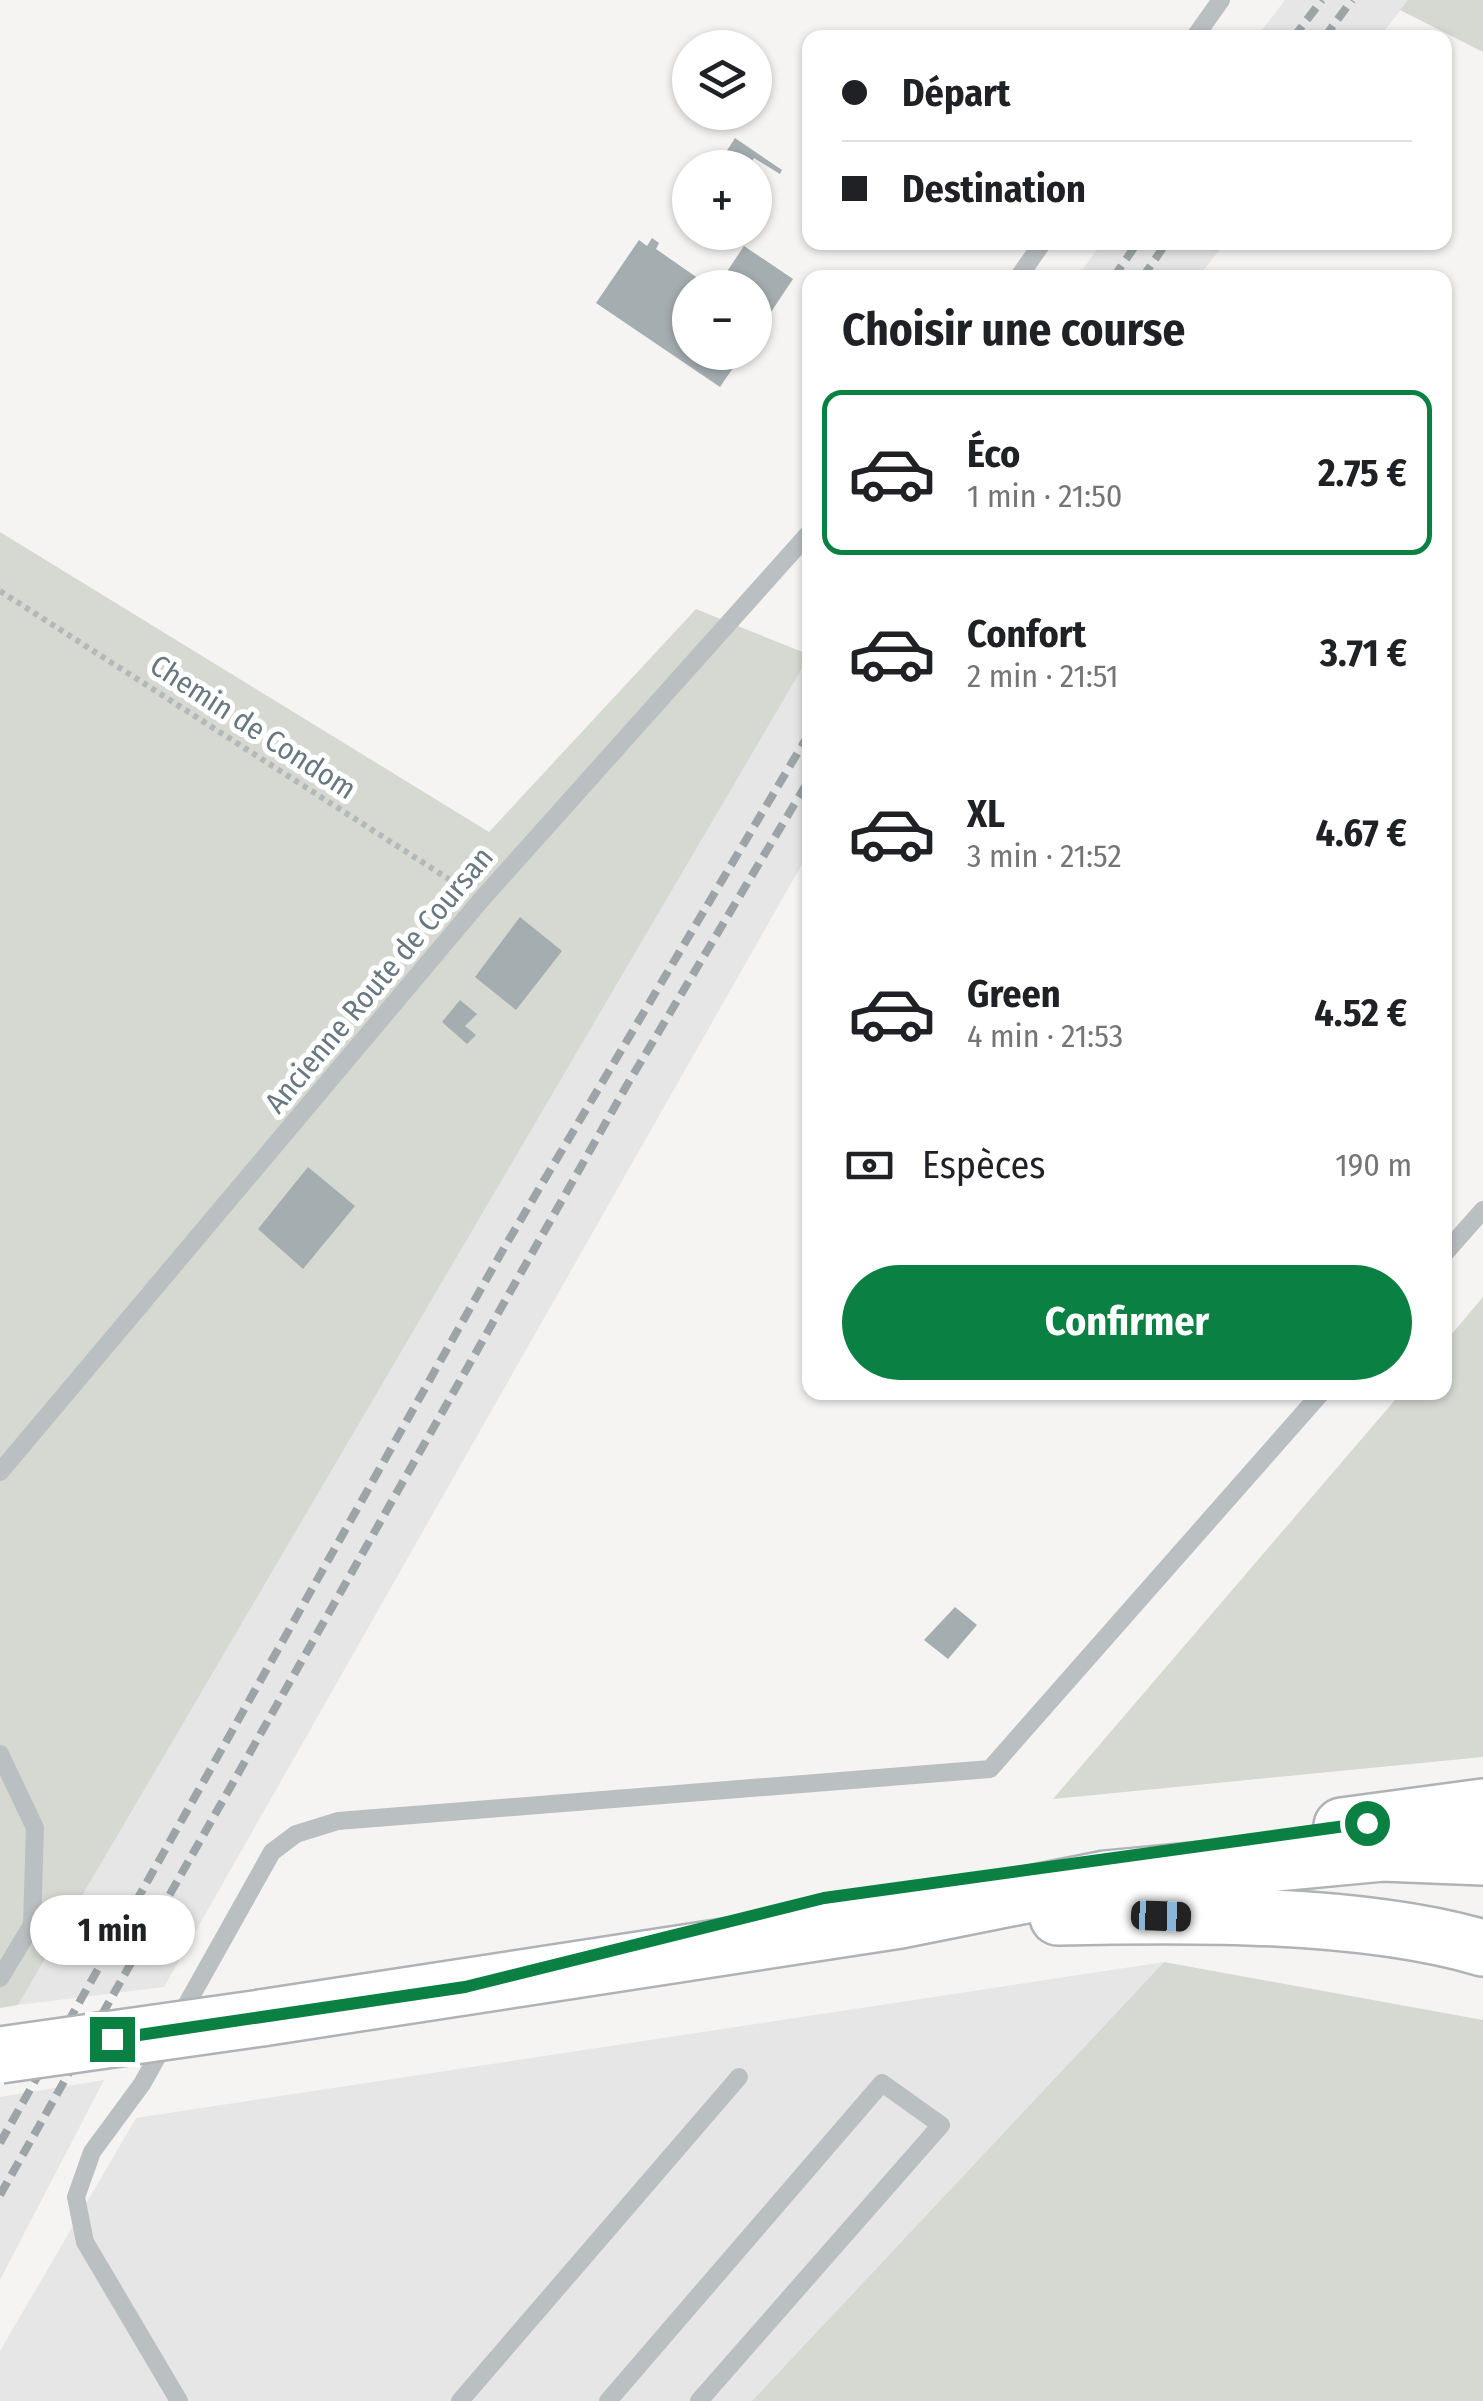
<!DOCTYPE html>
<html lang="fr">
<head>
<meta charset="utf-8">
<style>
	body { margin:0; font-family:"Fira Sans Condensed",sans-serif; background:#f6f6f6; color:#202124; height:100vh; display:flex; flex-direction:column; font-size:38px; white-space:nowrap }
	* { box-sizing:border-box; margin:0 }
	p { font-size:32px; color:#757577 }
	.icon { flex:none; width:55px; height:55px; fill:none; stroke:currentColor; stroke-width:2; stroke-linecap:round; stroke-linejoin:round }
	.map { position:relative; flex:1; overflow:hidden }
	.drawer { position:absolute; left:802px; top:270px; width:650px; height:1130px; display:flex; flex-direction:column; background:#fff; border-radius:20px; box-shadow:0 2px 8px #0004 }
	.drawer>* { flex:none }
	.banner { position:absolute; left:802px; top:30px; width:650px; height:220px; border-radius:20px; box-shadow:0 2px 8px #0004; display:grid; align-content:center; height:220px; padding:0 40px; background:#fff }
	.buttons { position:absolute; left:672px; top:30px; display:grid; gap:20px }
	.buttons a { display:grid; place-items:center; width:100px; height:100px; border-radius:50%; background:#fff; box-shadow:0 2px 8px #0004; font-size:50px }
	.end { position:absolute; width:45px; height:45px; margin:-22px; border:12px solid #0b8043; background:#fff; box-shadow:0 0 0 5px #fff }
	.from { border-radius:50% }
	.bubble { position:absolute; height:70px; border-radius:35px; background:#fff; box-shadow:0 2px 8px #0004; font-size:32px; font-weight:700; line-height:70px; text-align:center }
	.car { position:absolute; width:30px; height:60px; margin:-30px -15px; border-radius:12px; box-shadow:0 0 8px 2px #0007; background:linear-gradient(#222 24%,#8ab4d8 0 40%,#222 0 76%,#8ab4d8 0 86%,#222 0) }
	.banner b { display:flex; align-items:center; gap:35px; height:95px; font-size:38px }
	.banner b+b { border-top:2px solid #e0e0e0 }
	.banner i { width:25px; height:25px; background:#202124 }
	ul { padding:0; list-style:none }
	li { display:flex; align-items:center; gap:30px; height:165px; margin:0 20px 15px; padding:0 20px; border:5px solid transparent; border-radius:20px }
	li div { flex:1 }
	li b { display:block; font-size:38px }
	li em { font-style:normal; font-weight:700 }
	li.selected { border-color:#0b8043 }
	li>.icon { width:90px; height:90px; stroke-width:1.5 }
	h2 { padding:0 40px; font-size:45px; line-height:120px }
	.pay { display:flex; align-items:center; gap:25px; height:110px; padding:0 40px; font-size:38px }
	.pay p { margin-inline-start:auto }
	.button { display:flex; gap:20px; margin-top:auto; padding:20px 40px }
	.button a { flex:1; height:115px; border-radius:60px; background:#0b8043; color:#fff; font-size:40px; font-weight:700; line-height:115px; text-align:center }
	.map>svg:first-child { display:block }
	.built { fill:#e5e6e5 }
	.green { fill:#d5d9d1 }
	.building { fill:#a4adb0 }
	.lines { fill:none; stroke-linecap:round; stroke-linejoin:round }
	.major-casing { stroke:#aeb3b6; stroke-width:60 }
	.path { stroke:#b4b8ba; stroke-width:6; stroke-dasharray:5 5; stroke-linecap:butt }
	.minor { stroke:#babfc1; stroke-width:18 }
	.major { stroke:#fff; stroke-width:55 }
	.rail { stroke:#9ca4a7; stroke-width:8; stroke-dasharray:15 8; stroke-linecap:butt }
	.major-bridge-casing { stroke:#aeb3b6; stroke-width:60; stroke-linecap:butt }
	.major-bridge { stroke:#fff; stroke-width:55 }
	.route { stroke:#0b8043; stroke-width:12 }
	.labels { text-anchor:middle; stroke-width:10; stroke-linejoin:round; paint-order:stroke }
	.street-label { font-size:30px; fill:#677880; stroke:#fff }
</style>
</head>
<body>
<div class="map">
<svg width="1483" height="2401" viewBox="0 0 1483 2401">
	<rect width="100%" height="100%" fill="#f5f4f2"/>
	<path class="built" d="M1285,0H1408L1380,37L1256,38Z
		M1102,243V242L1225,243L1198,277H1077Z
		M810,655V850L164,1987L18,2005Z
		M1164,1962L752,2401H0V2351L136,2118Z
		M104,2080L0,2280V2097Z"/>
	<path class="green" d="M1408,0H1483V52L1400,10Z
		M0,532L489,832L696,609L810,655L18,2005L0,2008Z
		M1483,1297V1757L1053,1799L1401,1393L1445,1392V1342Z
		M1164,1962L1483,2020V2401H752Z"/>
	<path class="building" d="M735,138L782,170L780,174L754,158L749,166L736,157L729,168H716Z
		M652,238L659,243L656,249L712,288H690V352H744L720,387L596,303L639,240L647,246Z
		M744,246L793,279L755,336V288H716Z
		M520,917L562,951L516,1010L475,977Z
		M460,1000L477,1014L465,1026L476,1035L467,1044L442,1022Z
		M308,1167L355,1206L303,1269L258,1229Z
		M955,1607L977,1625L948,1659L924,1640Z"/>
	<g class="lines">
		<g class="major-casing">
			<path id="major" d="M1342,1826L1483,1807
				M1058,1917C1186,1914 1361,1912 1483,1948
				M261,2018L900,1920L1106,1879L1383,1853L1483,1857"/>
		</g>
		<path class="path" d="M0,591L458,885"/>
		<path class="minor" d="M1194,38L1221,0
			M1018,278L1043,242
			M1445,1253L1483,1210
			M0,1472L481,900L810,532
			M0,1754L35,1828L32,1925L0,1978
			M179,2401L85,2242L76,2197L92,2152L142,2084L272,1852L296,1834L338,1821L990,1769L1322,1392
			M460,2401L739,2077
			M608,2401L882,2083L941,2125L699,2401"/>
		<use href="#major" class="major"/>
		<path class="rail" d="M1293,38L1322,0
			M1324,38L1352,0
			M1113,278L1138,242
			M1142,278L1167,242
			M0,2143L504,1248L810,732
			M0,2195L627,1085L810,778"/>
		<g class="major-bridge-casing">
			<path id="major-bridge" d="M0,2055L261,2018"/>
		</g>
		<use href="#major-bridge" class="major-bridge"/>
	</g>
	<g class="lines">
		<path class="route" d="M112,2039L465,1987L824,1898L1367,1823"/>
	</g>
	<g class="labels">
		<g class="street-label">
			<text transform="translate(253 727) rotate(33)" y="10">Chemin de Condom</text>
			<text transform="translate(379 980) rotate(-50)" y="10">Ancienne Route de Coursan</text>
		</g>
	</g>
</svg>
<div class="buttons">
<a><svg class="icon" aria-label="layers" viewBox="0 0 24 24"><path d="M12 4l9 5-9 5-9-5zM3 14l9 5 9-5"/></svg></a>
<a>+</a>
<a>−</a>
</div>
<i class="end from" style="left:1367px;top:1823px"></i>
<i class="end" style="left:112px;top:2039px"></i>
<div class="bubble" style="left:30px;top:1895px;width:165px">1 min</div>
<i class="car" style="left:1161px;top:1916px;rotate:92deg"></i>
<div class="banner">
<b><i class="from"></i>Départ</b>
<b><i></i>Destination</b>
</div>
<section class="drawer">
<h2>Choisir une course</h2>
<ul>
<li class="selected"><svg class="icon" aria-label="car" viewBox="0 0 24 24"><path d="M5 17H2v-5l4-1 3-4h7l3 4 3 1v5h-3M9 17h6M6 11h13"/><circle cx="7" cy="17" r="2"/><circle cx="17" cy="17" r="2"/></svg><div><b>Éco</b><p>1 min · 21:50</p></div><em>2.75 €</em></li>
<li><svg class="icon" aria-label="car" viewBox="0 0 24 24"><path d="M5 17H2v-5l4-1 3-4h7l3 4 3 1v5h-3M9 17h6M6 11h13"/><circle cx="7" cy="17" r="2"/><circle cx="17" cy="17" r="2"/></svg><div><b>Confort</b><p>2 min · 21:51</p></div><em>3.71 €</em></li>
<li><svg class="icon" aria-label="car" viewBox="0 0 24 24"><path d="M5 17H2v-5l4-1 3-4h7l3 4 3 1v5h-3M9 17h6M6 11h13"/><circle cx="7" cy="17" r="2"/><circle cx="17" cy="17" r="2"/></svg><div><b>XL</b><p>3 min · 21:52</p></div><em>4.67 €</em></li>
<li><svg class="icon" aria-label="car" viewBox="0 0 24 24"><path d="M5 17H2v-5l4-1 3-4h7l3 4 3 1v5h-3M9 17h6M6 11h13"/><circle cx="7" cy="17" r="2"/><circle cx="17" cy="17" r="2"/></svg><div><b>Green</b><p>4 min · 21:53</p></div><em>4.52 €</em></li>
</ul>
<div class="pay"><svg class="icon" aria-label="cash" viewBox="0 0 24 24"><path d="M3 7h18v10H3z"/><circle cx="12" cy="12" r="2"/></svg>Espèces<p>190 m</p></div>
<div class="button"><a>Confirmer</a></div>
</section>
</div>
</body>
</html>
